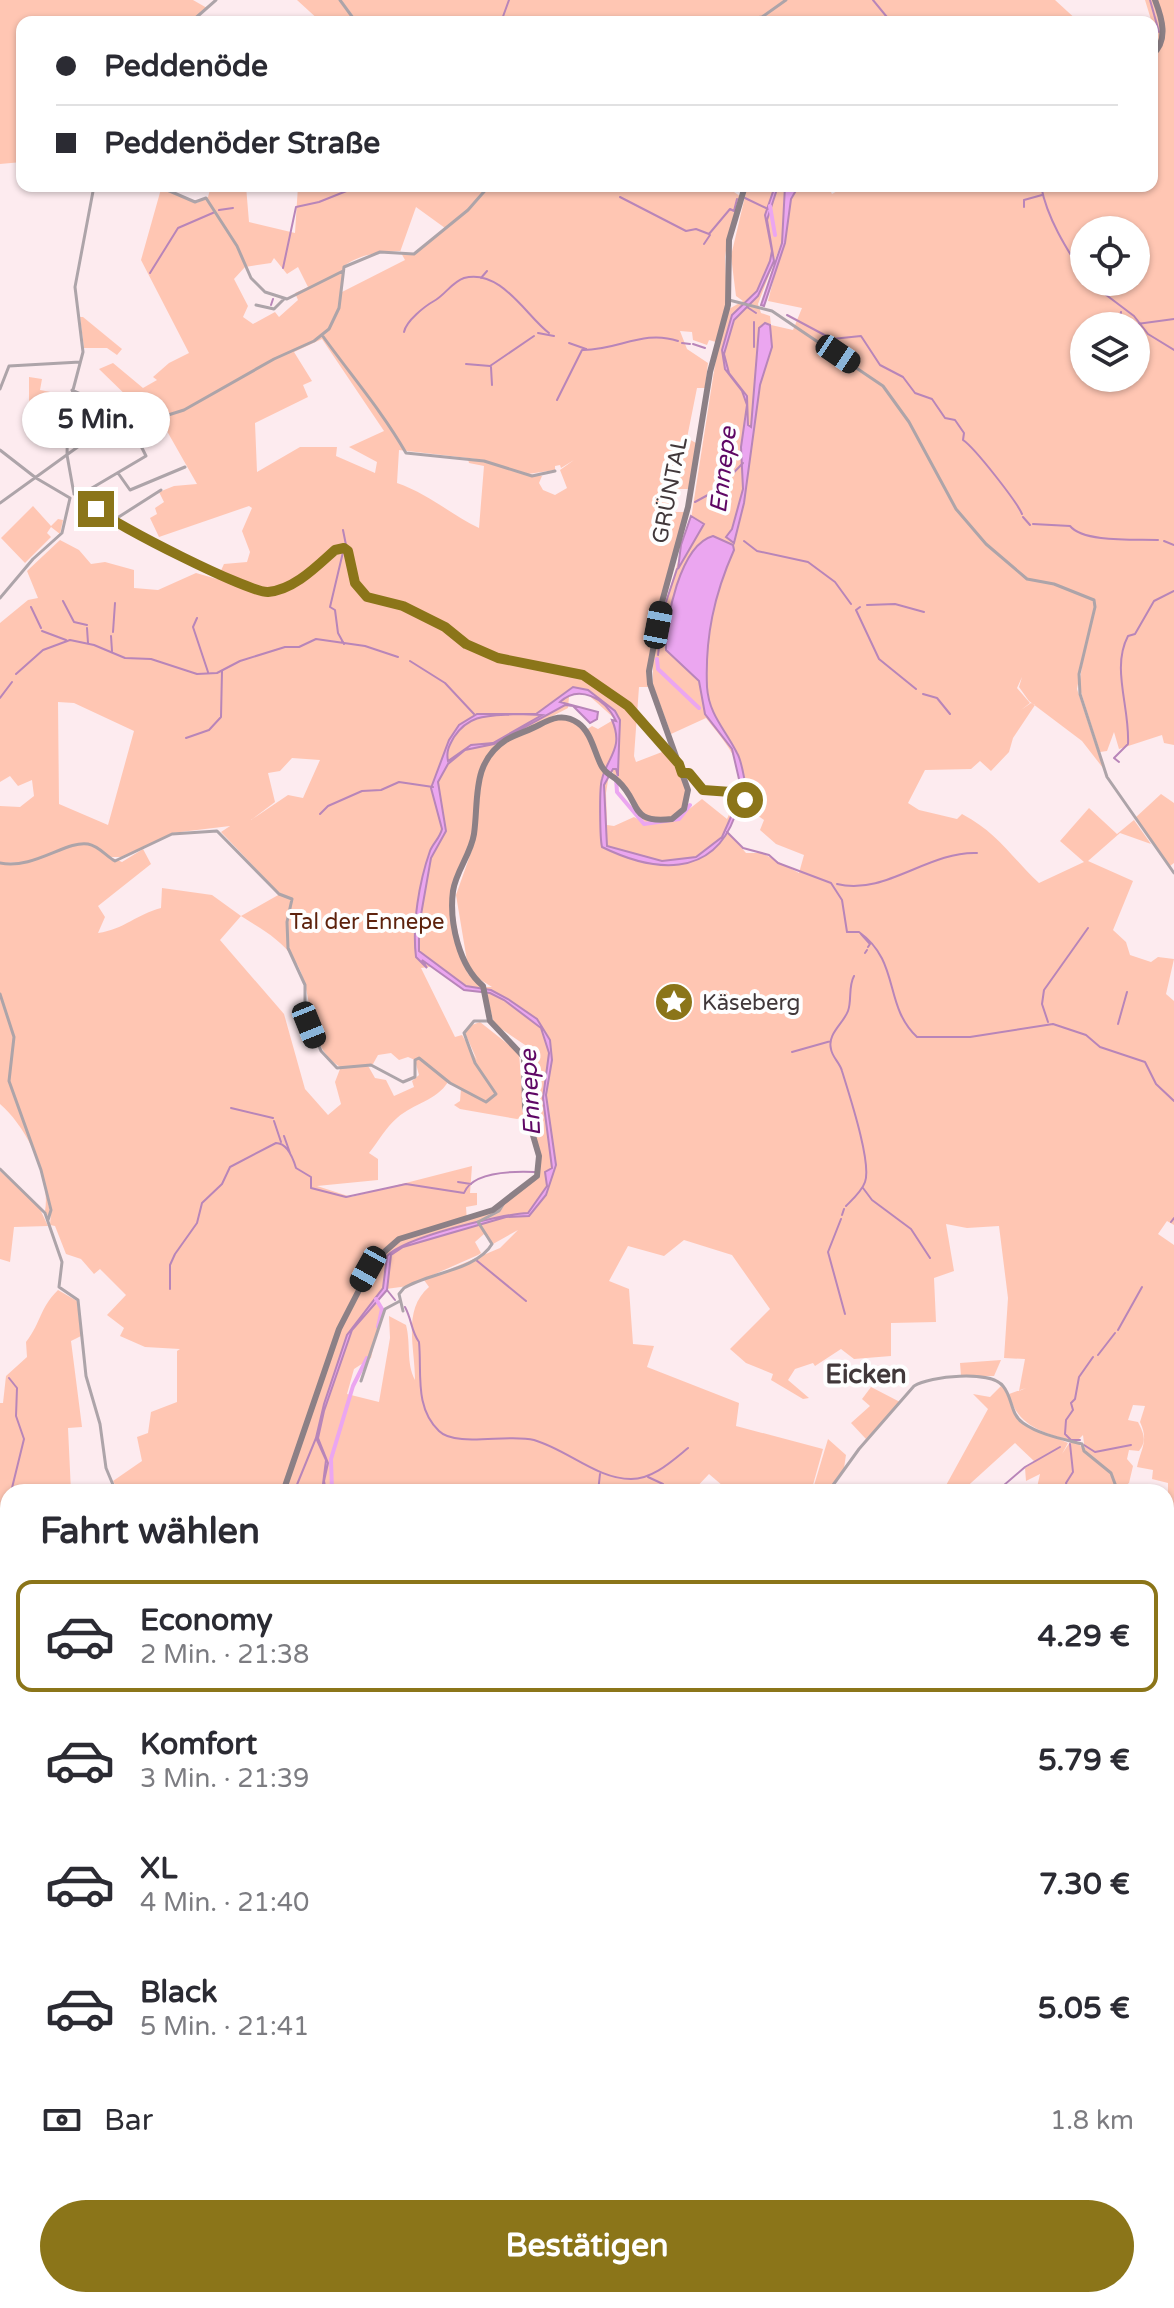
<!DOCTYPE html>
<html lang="de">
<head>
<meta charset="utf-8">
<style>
	body { margin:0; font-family:"Varela Round",sans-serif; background:#f7f7f7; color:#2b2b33; height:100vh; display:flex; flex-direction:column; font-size:30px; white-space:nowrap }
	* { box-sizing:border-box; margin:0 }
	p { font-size:26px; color:#7c7c81 }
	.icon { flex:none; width:44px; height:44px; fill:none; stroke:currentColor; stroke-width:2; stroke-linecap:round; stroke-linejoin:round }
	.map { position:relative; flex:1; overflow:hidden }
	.side { position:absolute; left:0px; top:1484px; width:1174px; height:824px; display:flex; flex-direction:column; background:#fff; border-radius:24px 24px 0 0; box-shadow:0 2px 6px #0004 }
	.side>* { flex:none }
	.hud { position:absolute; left:16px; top:16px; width:1142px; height:176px; border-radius:16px; box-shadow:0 2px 6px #0004; display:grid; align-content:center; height:176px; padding:0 40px; background:#fff }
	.tools { position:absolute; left:1070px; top:216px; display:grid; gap:16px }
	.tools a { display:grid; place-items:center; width:80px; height:80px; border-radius:50%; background:#fff; box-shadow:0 2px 6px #0004; font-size:40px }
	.end { position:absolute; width:36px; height:36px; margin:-18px; border:10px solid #8b7519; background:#fff; box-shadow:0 0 0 4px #fff }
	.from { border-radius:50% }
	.bubble { position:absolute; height:56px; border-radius:28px; background:#fff; box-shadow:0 2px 6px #0004; font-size:26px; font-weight:700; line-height:56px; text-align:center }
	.car { position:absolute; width:24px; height:48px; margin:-24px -12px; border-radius:10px; box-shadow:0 0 6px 2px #0007; background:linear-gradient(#222 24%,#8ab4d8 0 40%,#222 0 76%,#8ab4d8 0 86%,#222 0) }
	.hud b { display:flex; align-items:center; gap:28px; height:76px; font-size:30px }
	.hud b+b { border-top:2px solid #e1e1e2 }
	.hud i { width:20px; height:20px; background:#2b2b33 }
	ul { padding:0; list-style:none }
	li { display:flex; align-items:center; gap:24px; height:112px; margin:0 16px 12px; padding:0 24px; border:4px solid transparent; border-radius:16px }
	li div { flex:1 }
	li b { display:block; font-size:30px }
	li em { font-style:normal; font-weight:700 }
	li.active { border-color:#8b7519 }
	li>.icon { width:72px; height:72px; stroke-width:1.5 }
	h2 { padding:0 40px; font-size:36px; line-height:96px }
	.pay { display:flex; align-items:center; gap:20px; height:88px; padding:0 40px; font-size:30px }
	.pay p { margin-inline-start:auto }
	.cta { display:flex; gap:16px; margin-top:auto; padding:16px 40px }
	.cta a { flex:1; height:92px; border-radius:48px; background:#8b7519; color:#fff; font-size:32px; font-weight:700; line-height:92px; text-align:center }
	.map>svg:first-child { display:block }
	.green { fill:#ffc6b3; fill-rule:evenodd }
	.water { fill:#eba6f0; stroke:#b885b9; stroke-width:2; fill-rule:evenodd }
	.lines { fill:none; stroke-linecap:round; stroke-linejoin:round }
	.stream { stroke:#b885b9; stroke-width:2 }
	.canal { stroke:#eba6f0; stroke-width:4 }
	.street { stroke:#ada4a9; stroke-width:3 }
	.secondary { stroke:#8c8086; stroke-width:6 }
	.route { stroke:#8b7519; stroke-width:10 }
	.labels { text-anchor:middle; stroke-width:8; stroke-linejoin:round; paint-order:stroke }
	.street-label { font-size:22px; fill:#41383a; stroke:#fefefe }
	.park-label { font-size:22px; fill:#5d220d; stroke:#fefefe }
	.poi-label { font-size:22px; fill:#41383a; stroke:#fefefe; text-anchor:start }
	.water-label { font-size:24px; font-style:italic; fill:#5e0765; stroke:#fefefe }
	.quarter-label { font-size:26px; font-weight:bold; fill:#41383a; stroke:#fefefe }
</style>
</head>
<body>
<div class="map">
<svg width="1174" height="2308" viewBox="0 0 1174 2308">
	<rect width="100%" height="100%" fill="#fdebef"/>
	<path class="green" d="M0,0H193L207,8L189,22H22V162L0,164Z
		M297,0H340L355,22H321Z
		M341,0H1055L1079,22L1051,18L1030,22H358Z
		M1145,0H1174V745L1164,743L1162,735L1119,749L1114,732L1107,751L1100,752L1079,686L1086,640L1077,689L1103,768L1082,741L1029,701L1019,687L1022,677L1017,688L1030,703L1021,710L1031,703L1035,705L1013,738L1009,752L991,771L980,761L971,769L925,770L908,803L919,810L957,819L962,814C998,833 1011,857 1039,883L1084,862L1060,841L1089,808L1117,834L1134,820L1151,844L1120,833L1088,861L1133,881L1113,930L1126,942L1130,955L1151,962L1158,957L1174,959L1166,994L1174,1001V1225L1167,1221L1158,1234L1174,1245V1741L1166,1737L1168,1483L1152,1479L1153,1470L1137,1467C1141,1448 1149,1441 1140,1422L1145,1406L1133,1405L1128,1420L1138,1422C1144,1434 1147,1441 1139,1451L1129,1450L1127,1459L1133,1466L1129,1483L1117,1492H1036L1040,1474L1026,1481L1025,1468L1035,1462L1015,1443L961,1492L944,1489L988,1409L973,1394L990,1397L1002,1385L1021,1423L1068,1443L1062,1454L1070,1442L1079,1444L1085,1452L1083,1435L1076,1442C1045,1433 1017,1427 1009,1394L1026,1388L1019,1391L1025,1359L1004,1358L1008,1298L999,1226L967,1228L946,1224L954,1271L934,1278L936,1322L891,1323V1356L854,1359L841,1349L815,1366L813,1363L795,1369L788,1380L809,1398L803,1399L771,1380L773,1374L746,1363L730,1349L770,1309L732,1255L684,1240L664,1256L628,1246L609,1281L629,1289L633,1344L654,1346L647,1367L739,1403L736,1426L823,1449L811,1492H730L709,1474L692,1492H119L113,1481L142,1461L137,1437L148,1433L151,1412L177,1402V1351L180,1349L145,1347L120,1336L124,1328L107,1315L126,1295L100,1269L94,1274L81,1259L66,1254L55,1226L50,1225L51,1211L41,1170L50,1212L48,1216L45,1211C51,1177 26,1126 0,1104V864L29,862L0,863V806L20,807L34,796L32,780L18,786L10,776L0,782V789V623L28,600L38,598L27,571L60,540L79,550L91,564L105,562L134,570V588L158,590L196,573L217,579L224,564L247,562L250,552L242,531L252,508L249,506L159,537L150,518L157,514L155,508L164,502L159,492L174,486L197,484L159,417L167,414L145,394L134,403L99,369L113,363L143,388L157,380L153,377L169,363L189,353L141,260L161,189L197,203L208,197L211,186H246L249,222L295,233L298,186H736L734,192L740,196L729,232L725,257L727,300L716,342L709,340L707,345L693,340L692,332L680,331L687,349L708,363L705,388H697L687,438L696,443L690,489H679L675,512H687L648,671L650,687H639L634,756L636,762L662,752L661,746C677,765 690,781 684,807L688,810L702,799L727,819C750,770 737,757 706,718L671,734L653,685V662L663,611L691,519L717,352L729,309L743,301L736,296L731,256L747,188L828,186L832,194L846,186H1152V48L1156,36ZM416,207L445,228L414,254L400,252ZM1084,230H1136V282H1084ZM786,231L768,301L802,308L793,330L771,325L770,316L761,313L758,304ZM400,251L405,260L342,292L344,266C360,254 380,252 400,251ZM274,258L287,274L298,267L308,287L295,293L298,300L279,317L275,312L253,324L243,317L248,306L234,279L245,267L271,263ZM1084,326H1136V378H1084ZM322,339L384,431L349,447L377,462L375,473L336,456L337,447H300L257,472L255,423L308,397L303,385L312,381L294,352ZM399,450L485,460L468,459L469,463L484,466L479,528C450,514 427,493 397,483ZM574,460L560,470L567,488L555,495L543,490L539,483L542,476L528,474L555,470V466L560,465L561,468ZM577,691L585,692L615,719L598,729L592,726L586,730L565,718L547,721L501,745L483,768L474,844L456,895L467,961L476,977L492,987H483L468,974L462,958L451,892L473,834L478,775L494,747L568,708L569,697ZM58,702L74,703L134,731L108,825L59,804ZM292,758L320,760L303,798L288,795L251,820L275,802L268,773L280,771ZM610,768L645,823L634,817L614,826L607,825L606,793ZM744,798L746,817L754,813L764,820L760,830L776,844L804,855L799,873L762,853H746L727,831ZM230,826L221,832L280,894L241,916L212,895L162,888L161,908C137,914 125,929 98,933L105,917L98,906L151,864L143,849L122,862L110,857H126L172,833ZM241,916C261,929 281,939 294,959C317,992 302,1048 344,1069H340L335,1082L341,1104L328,1115L305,1089L284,1014L220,940ZM435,966L463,987L486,992L494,1024L525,1045C530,1068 529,1090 530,1114C531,1136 541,1152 538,1175L504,1205L467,1221L466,1207L477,1205V1193H470L472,1166L351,1197L317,1186L378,1180V1159L369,1153C378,1142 386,1127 397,1118C414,1103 436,1101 448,1082L461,1089L460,1101L454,1105L460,1109L517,1119L524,1117L519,1053L480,1022L469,1026L465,1033L477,1060L462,1035L455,1037L421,968ZM391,1053L399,1060L408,1057L415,1060L419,1075L412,1081L414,1087L394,1096L386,1080L375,1078L367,1064H373L378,1055ZM518,1230L500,1248L424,1280L429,1287C402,1310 415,1347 415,1380C406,1363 411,1344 406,1325L389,1316L390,1338L379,1402L347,1394L354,1369L371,1358L382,1308L377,1302L386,1289L408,1286L478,1255L481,1253L475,1242L484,1234L493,1244Z
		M80,317H83L122,349L117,355L107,348H84Z
		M29,377L42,379L40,390L61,394V399H52L50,408L29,411Z
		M33,506L51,526L58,519L63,520L60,534L51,527L47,533L51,537L25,563L1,538Z
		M1161,794L1174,803V863L1170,866L1135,818Z
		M0,1171L39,1207L48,1226L14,1227L10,1262L0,1259Z
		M58,1290L77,1301L81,1336L71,1341L82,1427L68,1428L71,1492H8V1679L0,1680V1403H3L6,1376L27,1357L26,1342C42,1321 39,1309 58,1290Z
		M1001,1360L994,1376H961L960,1363Z
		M871,1387L900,1402L866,1439L851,1423L870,1406L862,1399Z
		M828,1439L846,1455L844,1468L827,1492H812Z
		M8,1681V2300H140L138,2308H0V1682Z
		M1166,1859L1174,1863L1170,1886L1174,1889V1941L1166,1937Z
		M1174,1972V2055L1166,2057V1980Z
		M1166,2124L1170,2126L1169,2145L1174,2146V2260L1166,2257Z
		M228,2300H508L511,2308H238Z
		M512,2300H977L978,2301L974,2308H515Z"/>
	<path class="water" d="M775,186H778L767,220L774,261L758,296L734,320L724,354L729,373L747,396L748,425L751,427L759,328L765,323L770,325L772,347L760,385L744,503L734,543L726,537L732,529L743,489L741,447L747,405L742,391L725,369L722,350L732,315L757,291L770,261L772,251L765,215Z
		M785,186L798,187L791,199L785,243L764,306L761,305L782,243Z
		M691,516L704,524L678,569L681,545Z
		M713,536L733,545L734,550C714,595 705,637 707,687C709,715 725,729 737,753C742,761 744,779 746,787C747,795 738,809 735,816C712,879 653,872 602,847C600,839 599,788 602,779C608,756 624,748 612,720L616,721C605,698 579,684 560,702L598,712L597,719L590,723L573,706L565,705L494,744L465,750L448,764L438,782L446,831L431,858L419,926V951L466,986L491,990L508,999L537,1019L550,1040L552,1060L546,1095L556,1165L546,1195L529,1216L506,1217L403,1247L391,1255L387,1290L352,1330L324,1411L318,1438L328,1463L324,1481L326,1492H322L326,1460L316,1438L324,1404L347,1335L383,1288L387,1256C405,1237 501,1214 528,1213L547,1186L545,1172L552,1168L543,1098L549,1053L541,1028L504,1000L490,993L464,990L422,960L427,968L416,957C412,925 419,882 430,851C433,843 440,838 442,829L431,788L449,740L459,725L477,714H536L573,687L588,690L615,711L620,720L618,772V776L616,769H613L604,785L607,846L662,861L696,857L722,837L742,792L732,749L705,714L699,681L666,650C665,620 680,545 713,536ZM517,714L542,715L493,743L471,745L448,761C446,751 449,746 454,737C470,713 490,716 517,714Z"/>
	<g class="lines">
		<path class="stream" d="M873,0L891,22
			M1150,0L1159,32
			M501,22L509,0
			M1041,186C1047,218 1066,248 1084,276
			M620,197L686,231L696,229L709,234L730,209L734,211L737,199
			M745,198L768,209
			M1024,207V200L1042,195
			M219,210L233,208
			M704,244L710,235
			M283,268L296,207L319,202L359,186
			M150,273L178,228L215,212
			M481,278L487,271
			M1089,282L1134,316L1148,334L1174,350
			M271,305L273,299
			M747,307L756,313
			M787,315L832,339L861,336L880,365L903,377L915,393L932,399L945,418L955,420L964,433L963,440C975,448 1017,502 1022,514
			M754,322V347
			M1137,324L1174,319
			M1118,326L1121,312
			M404,332C406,321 425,306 434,301C445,295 452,282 464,278C501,268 527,317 549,333
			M538,333L554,336
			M569,343L586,349
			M682,343L690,344
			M693,344L705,348
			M466,364L490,366L534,336
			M491,367L492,385
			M557,400L582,350C617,351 643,329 678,341
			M695,502L717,490L743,463
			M1023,517L1030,525
			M1033,524L1070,526C1084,543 1136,539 1158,540
			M343,530L346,545
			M744,541L757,551L808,562L835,582L851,604
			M1164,541L1174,545
			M343,552L330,607L335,610L338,633L344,644
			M63,601L74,622L87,625
			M867,605L895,604L924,612
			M31,607L41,628
			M860,607L856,610L879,659L916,689
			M197,618L193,627L208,672
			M87,628L88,643
			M42,631L66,640
			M113,632L115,603
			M111,636L112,651
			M658,655L664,608L677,569
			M410,661L445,683L474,714
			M16,674L43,650L70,640L94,645L125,658L151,659L197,674L217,673L240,661L285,647H299L316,639L365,646L398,657
			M923,694L937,698L950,714
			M0,698L12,682
			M186,738L209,730L221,717L222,671
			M1119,762L1114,758L1128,744C1130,707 1111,668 1128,636L1135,634L1154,601L1174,591
			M320,814L328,806L362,791L381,790L399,782L433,787
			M727,832L743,848L769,855L778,863L831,883L842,900L847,932H859C901,962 883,1005 917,1037H970L1053,1024L1086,1035L1100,1047L1145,1062L1156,1084L1174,1101
			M837,884C885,896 928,851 977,853
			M861,934L870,944L868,947
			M865,953L867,950
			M1048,1022L1042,1004L1044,990L1088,928
			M1118,1024L1127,992
			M792,1052L831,1041
			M231,1108L273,1118
			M274,1121L281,1142
			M284,1136L290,1153
			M458,1182L471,1184
			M863,1188L872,1200L911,1229L930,1258
			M846,1206C853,1199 862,1191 865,1182C872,1163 849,1094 842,1071C840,1063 832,1057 831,1049C827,1034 843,1024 848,1011C852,1000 848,987 854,976
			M842,1215L844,1209
			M841,1219L828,1252L845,1314
			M1171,1222L1174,1218
			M476,1260L526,1301
			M170,1289V1265L175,1254L197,1223L202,1203L222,1184L230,1167L276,1143C287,1143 293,1158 296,1168L311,1177V1188L346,1197L406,1184L464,1193C472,1172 511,1171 535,1172
			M387,1290L395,1300
			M405,1307C412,1320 411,1331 419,1342C422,1372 414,1407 439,1431C456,1448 509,1433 534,1440C568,1450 597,1479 631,1479C653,1479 672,1461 688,1448
			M1118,1330L1142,1287
			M1098,1355L1115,1333
			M9,1378L17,1388L16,1416L24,1439L11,1492
			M1071,1440L1065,1434L1066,1420L1073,1410L1071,1403L1075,1399L1079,1377L1093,1357
			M1071,1440H1080
			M1084,1445L1095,1452L1131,1445
			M648,1477L663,1484L668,1492
			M179,1488L182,1492
			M294,1492L316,1438
			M598,1492L600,1474
			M996,1492L1025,1467L1060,1447
			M1069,1492L1066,1483L1073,1472L1070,1444
			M1,1540L3,1513L8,1505
			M0,1548V1547
			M0,1562L5,1583
			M7,1590L8,1591
			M1166,1606L1174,1623
			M0,1633L8,1603
			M3,2175L8,2164
			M0,2224L8,2182L1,2171L8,2161
			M0,2296L4,2308
			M547,2300L548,2308
			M570,2300L572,2308"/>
		<path class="canal" d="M770,206L775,235
			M719,495L726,482
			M657,659L658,669L699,708
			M616,777L617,792L644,824L679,819L690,805
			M376,1299L382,1309L378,1327
			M332,1492L331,1459L353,1386L367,1358"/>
		<path class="street" d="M340,0L356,22
			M191,22L216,0
			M728,22L762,17L786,0
			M158,186L195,202L206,198L237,246L251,278L265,292L287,299L343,271
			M729,300L772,311L883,386L909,422L956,509L986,544L1027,579L1054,584L1094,600L1095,607L1079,674L1080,694L1107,777L1174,873
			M256,305L274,309L284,299
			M322,335C350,374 382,411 406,453L484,461L532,476L555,471
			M0,389L9,366L80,362
			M72,390L106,405L122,430
			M68,421L86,427L93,437
			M0,450L36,478L70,498
			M118,473L130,490L185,467
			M74,494L88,500L103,515L152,541L257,591L286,588L335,550L346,549L355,583L367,597L403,606L445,627L466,644L498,658L583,675L628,706L675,762
			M74,494L67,455L68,409L83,352L75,287L94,186
			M80,495L146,456L132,428
			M0,503L86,441L184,410L274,359L314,341L329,329L339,308L344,267L380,252L414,254L468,210L489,186
			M114,520L161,490
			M0,598L33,559L62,533L70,498
			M682,773H689L703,790L731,792L743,799L744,813
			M0,863C33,870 67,840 88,844C99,846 106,856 115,861L172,834L217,831L279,894L292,899L287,922L288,948L305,985V1011L321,1051L337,1068L371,1065L403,1082L415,1077V1060L419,1058L450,1083L486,1102L496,1094L475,1063L464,1033L474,1021H490
			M0,994L14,1037L9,1081L41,1170L51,1210L48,1220
			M0,1169L45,1213L62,1262L59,1287L78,1300L86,1376L100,1424L106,1468L116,1492
			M403,1311L399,1294L404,1288C428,1273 477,1270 492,1244L478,1222L499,1211L504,1203
			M361,1381L385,1309L400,1301
			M828,1492L859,1449L914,1386C930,1376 990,1370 1003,1386C1013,1398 1010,1414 1023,1423C1040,1435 1063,1439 1082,1444L1084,1451L1111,1473L1118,1492
			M1166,1528L1174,1532
			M1166,1739L1174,1744
			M511,2300L513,2308
			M979,2300L983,2308
			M137,2308L139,2300"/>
		<path class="secondary" d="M1036,22H1064
			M1152,55C1169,41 1162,18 1155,0
			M283,1492L339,1329L374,1261L399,1239L493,1210L537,1176L539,1156L525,1108L524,1057L490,1021L483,986C459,966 449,922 453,891C456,871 471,854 474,834C479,799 471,763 506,740C516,734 528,731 539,725C552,718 564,713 578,723C591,732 594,751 601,765C605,774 612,775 618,781C642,803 628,824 672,819L684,809L688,790L650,684L649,671L662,602L688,507L710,372L728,305L729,240L745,186
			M0,1681L8,1680
			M1166,2287L1174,2270
			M1156,2308L1160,2300"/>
	</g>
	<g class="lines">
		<path class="route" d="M96,509C115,525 249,593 268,592C294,590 317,566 335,550L344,548L348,551L355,583L367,597L403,606L445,627L466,644L498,658L583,675L628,706L679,764L682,773H689L703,790L731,792L745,800"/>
	</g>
	<defs>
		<g id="sight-disc" transform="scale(2)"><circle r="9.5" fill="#8b7519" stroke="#fefefe"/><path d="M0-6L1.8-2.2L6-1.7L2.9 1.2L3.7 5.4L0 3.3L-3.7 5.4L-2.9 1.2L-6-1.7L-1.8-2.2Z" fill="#fff"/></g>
	</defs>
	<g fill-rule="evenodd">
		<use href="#sight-disc" x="674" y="1002"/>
	</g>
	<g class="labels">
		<g class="street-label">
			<text transform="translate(669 490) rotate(-79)" y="8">GRÜNTAL</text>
		</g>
		<g class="park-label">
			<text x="367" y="929">Tal der Ennepe</text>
		</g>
		<g class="poi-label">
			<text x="702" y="1010">Käseberg</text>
		</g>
		<g class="water-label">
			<text transform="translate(723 470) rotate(-83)" y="8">Ennepe</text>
			<text transform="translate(530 1093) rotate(-93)" y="8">Ennepe</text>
		</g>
		<g class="quarter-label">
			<text x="866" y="1383">Eicken</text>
		</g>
	</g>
</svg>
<div class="tools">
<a><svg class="icon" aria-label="locate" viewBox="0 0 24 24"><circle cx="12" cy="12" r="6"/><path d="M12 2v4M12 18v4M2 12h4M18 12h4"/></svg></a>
<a><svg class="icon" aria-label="layers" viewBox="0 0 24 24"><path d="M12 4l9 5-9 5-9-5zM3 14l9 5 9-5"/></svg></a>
</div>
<i class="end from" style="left:745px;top:800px"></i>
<i class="end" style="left:96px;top:509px"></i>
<div class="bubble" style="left:22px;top:392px;width:148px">5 Min.</div>
<i class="car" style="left:838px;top:354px;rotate:124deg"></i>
<i class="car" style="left:658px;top:625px;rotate:11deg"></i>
<i class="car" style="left:309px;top:1025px;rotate:158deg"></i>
<i class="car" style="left:368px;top:1269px;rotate:209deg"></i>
<div class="hud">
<b><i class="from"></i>Peddenöde</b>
<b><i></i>Peddenöder Straße</b>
</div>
<section class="side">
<h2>Fahrt wählen</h2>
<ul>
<li class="active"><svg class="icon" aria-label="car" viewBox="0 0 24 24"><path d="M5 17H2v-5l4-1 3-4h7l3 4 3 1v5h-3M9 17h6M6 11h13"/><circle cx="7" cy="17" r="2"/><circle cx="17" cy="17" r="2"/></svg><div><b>Economy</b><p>2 Min. · 21:38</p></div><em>4.29 €</em></li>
<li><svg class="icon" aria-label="car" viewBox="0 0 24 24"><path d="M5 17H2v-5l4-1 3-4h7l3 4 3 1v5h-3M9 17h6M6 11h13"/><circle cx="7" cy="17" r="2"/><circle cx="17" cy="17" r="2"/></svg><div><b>Komfort</b><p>3 Min. · 21:39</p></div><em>5.79 €</em></li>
<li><svg class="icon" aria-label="car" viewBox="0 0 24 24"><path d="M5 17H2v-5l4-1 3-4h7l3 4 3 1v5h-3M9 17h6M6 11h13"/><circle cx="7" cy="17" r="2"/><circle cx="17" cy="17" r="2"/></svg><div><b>XL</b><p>4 Min. · 21:40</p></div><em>7.30 €</em></li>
<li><svg class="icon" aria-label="car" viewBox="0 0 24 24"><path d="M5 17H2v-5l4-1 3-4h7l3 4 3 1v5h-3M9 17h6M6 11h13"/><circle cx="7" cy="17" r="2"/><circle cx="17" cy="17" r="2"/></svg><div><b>Black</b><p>5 Min. · 21:41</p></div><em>5.05 €</em></li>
</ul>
<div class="pay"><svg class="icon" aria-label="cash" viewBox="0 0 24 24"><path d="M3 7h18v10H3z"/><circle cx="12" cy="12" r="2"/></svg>Bar<p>1.8 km</p></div>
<div class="cta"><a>Bestätigen</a></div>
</section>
</div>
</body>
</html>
